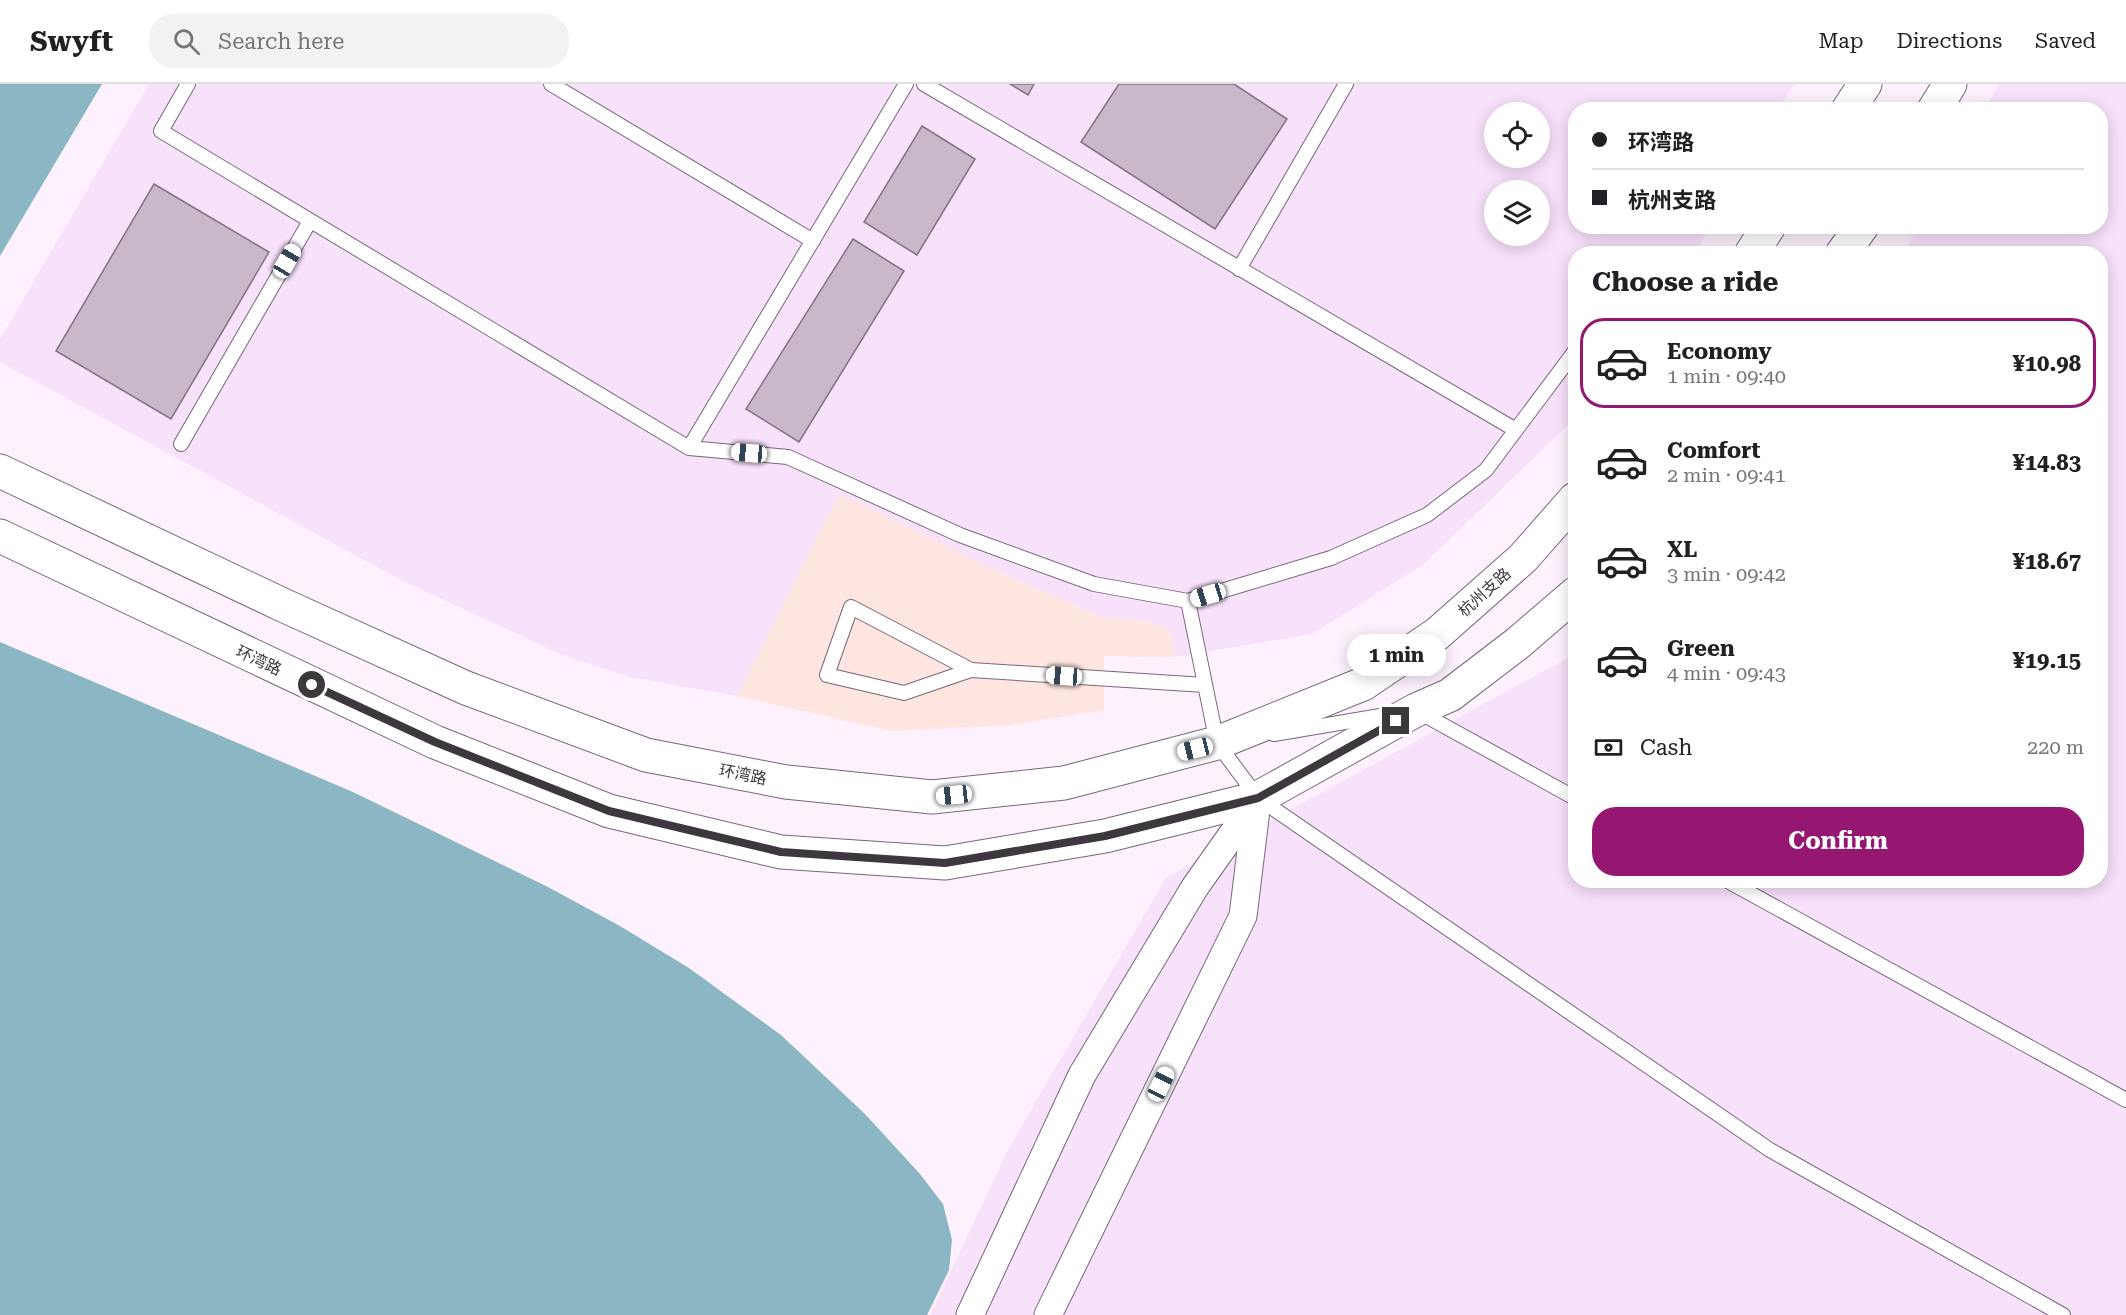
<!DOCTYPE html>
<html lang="en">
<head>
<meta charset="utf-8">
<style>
	body { margin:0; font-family:"Roboto Serif","Noto Sans SC",serif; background:#f2f2f2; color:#202124; height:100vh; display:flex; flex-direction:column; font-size:22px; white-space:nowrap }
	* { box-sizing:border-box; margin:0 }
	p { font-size:20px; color:#757577 }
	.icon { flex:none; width:33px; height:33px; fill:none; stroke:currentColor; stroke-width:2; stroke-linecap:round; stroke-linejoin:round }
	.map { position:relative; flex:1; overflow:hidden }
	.drawer { position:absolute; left:1568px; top:162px; width:540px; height:642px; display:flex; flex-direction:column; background:#fff; border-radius:24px; box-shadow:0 3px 15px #0003 }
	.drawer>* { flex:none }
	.top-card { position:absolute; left:1568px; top:18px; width:540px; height:132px; border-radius:24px; box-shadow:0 3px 15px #0003; display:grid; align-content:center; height:132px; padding:0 24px; background:#fff }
	.tools { position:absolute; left:1484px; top:18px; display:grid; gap:12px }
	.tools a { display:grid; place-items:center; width:66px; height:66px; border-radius:50%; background:#fff; box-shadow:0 3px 15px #0003; font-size:30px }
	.end { position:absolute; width:27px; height:27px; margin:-14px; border:8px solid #3d373e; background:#fff; box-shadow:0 0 0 3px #fff }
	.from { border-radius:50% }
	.bubble { position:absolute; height:42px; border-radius:21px; background:#fff; box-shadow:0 3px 15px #0003; font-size:20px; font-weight:700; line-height:42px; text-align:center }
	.car { position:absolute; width:18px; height:36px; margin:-18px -9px; border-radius:8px; box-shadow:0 0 4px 2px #0007; background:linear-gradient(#fff 24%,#345 0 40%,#fff 0 76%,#345 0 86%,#fff 0) }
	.top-card b { display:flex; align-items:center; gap:21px; height:57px; font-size:22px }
	.top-card b+b { border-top:2px solid #e0e0e0 }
	.top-card i { width:15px; height:15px; background:#202124 }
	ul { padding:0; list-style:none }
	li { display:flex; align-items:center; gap:18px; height:90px; margin:0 12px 9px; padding:0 12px; border:3px solid transparent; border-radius:24px }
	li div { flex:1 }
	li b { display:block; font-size:22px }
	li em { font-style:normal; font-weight:700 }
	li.on { border-color:#951771 }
	li>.icon { width:54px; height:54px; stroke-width:1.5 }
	h2 { padding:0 24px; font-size:27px; line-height:72px }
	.pay { display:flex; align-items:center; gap:15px; height:66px; padding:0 24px; font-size:22px }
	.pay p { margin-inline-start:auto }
	.button { display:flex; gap:12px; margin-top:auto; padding:12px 24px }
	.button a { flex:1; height:69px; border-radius:24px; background:#951771; color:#fff; font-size:24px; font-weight:700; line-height:69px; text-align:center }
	header { display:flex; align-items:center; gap:36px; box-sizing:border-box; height:84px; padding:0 30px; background:#fff; border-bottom:2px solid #e0e0e0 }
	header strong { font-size:28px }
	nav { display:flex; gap:33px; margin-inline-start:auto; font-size:21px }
	.search { width:420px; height:54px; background:#f2f2f2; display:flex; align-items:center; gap:15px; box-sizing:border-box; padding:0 21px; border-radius:24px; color:#757577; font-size:22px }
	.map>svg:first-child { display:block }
	.commercial { fill:#ffe5df }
	.built { fill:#f8e1fb; fill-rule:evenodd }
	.water { fill:#8bb6c3 }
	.building { fill:#c8b8ca; stroke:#837385; stroke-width:1.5 }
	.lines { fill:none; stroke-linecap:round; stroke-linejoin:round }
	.service-casing { stroke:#766778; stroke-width:16 }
	.minor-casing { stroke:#766778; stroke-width:29 }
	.secondary-casing { stroke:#766778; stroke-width:35 }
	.service { stroke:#fff; stroke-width:14 }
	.minor { stroke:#fff; stroke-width:27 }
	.secondary { stroke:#fff; stroke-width:33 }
	.route { stroke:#3d373e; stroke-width:8 }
	.labels { text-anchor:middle; stroke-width:6; stroke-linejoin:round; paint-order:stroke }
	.street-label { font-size:16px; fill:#3d373e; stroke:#fff }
</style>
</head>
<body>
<header>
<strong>Swyft</strong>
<div class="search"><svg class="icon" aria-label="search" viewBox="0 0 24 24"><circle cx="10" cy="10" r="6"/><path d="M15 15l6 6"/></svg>Search here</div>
<nav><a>Map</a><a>Directions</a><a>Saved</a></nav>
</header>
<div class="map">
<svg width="2126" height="1231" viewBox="0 0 2126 1231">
	<rect width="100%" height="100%" fill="#fcf1fd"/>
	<path class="commercial" d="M839,409L1010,493L1104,534L1143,536L1171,546L1175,573L1104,572V626L1010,641L892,647L737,612Z"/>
	<path class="built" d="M149,0H1794L1778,25L1575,26V142L1710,143L1695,169L1575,170V334L1423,481L1312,550L1175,573L1171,546L1143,536L1104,534L1010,493L839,409L737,612L630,593L562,571L403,497L0,278V255ZM1494,28H1539V74H1494ZM1494,106H1539V152H1494Z
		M1999,0H2126V1231H930L1010,1062L1166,794L1575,570V796H2100V170L1903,169L1918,143L2100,142V26L1985,25Z"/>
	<path class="water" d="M0,0H102L0,172Z
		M0,558L353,708L548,803L620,842L689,884L781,951L865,1030L920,1090L943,1120L952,1156L949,1186L927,1231H0Z"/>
	<path class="building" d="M1010,0H1034L1028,11Z
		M1119,0H1234L1287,35L1215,145L1081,58Z
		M922,42L975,75L917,171L864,138Z
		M154,100L269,168L171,335L56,267Z
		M853,155L904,187L799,358L746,325Z"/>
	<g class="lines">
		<g class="service-casing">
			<path id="service" d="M188,0L161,47L689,364L788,373L960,451L1094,500L1188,517
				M551,0L813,157
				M924,0L1516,346
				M1239,185L1346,0
				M1575,267L1486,386L1427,431L1331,474L1188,517L1217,659L1258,714L1770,1066L2063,1231
				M181,360L310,137
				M689,364L906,0
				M971,586L904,609L827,591L851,523L971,586L1205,601
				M1419,628L1575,714
				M1274,650L1386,631
				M1726,796L2126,1016"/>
		</g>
		<g class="minor-casing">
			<path id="minor" d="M970,1231L1082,991L1195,803L1258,714
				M1048,1231L1243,832L1257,718"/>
		</g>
		<g class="secondary-casing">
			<path id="secondary" d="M1848,26L1865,0
				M1934,26L1950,0
				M1751,170L1769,142
				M1842,170L1862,142
				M0,387L285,522L466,604L646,671L786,698L932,713L1064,699L1217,659L1363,600L1437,550L1523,474L1575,415
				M0,452L435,658L609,727L781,768L945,779L1105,752L1258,714L1416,626L1450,611L1518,559L1575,510"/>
		</g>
		<use href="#service" class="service"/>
		<use href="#minor" class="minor"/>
		<use href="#secondary" class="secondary"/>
	</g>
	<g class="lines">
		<path class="route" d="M312,601L435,658L609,727L781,768L945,779L1105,752L1258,714L1396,637"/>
	</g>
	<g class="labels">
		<g class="street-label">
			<text transform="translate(1484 508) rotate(-42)" y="6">杭州支路</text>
			<text transform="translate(259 576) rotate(25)" y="6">环湾路</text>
			<text transform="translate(743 690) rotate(11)" y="6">环湾路</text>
		</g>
	</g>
</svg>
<div class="tools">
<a><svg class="icon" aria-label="locate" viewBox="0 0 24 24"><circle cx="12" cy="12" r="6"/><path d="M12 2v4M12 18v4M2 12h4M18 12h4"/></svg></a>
<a><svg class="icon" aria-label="layers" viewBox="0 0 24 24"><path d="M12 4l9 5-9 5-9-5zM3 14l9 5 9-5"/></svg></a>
</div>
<i class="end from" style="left:312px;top:601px"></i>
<i class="end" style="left:1396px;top:637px"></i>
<div class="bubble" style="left:1347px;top:550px;width:99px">1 min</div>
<i class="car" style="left:287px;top:177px;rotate:30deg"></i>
<i class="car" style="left:749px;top:369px;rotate:275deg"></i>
<i class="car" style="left:1208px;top:511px;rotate:253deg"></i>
<i class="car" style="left:1064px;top:592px;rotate:274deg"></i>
<i class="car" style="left:1195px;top:665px;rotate:256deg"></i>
<i class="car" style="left:954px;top:711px;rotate:264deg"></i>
<i class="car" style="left:1161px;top:1000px;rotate:26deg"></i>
<div class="top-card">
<b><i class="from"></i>环湾路</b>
<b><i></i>杭州支路</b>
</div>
<section class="drawer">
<h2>Choose a ride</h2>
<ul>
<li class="on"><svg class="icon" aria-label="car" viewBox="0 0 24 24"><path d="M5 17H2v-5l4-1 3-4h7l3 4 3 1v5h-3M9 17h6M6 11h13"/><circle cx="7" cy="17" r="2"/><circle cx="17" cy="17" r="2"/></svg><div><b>Economy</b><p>1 min · 09:40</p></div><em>¥10.98</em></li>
<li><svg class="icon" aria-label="car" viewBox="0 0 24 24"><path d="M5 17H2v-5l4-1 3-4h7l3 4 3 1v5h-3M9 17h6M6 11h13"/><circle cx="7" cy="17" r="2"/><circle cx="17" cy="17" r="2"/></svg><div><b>Comfort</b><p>2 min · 09:41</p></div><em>¥14.83</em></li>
<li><svg class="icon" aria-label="car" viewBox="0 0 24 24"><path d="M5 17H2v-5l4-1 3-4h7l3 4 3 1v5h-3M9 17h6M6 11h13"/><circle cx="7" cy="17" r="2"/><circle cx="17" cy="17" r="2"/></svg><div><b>XL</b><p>3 min · 09:42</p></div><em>¥18.67</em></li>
<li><svg class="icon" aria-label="car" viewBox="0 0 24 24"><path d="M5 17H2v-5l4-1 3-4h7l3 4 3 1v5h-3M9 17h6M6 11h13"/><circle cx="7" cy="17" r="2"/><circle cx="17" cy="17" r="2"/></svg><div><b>Green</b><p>4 min · 09:43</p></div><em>¥19.15</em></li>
</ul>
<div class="pay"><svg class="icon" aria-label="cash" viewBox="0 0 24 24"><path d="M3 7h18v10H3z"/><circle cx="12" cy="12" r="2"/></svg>Cash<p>220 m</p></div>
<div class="button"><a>Confirm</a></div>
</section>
</div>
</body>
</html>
